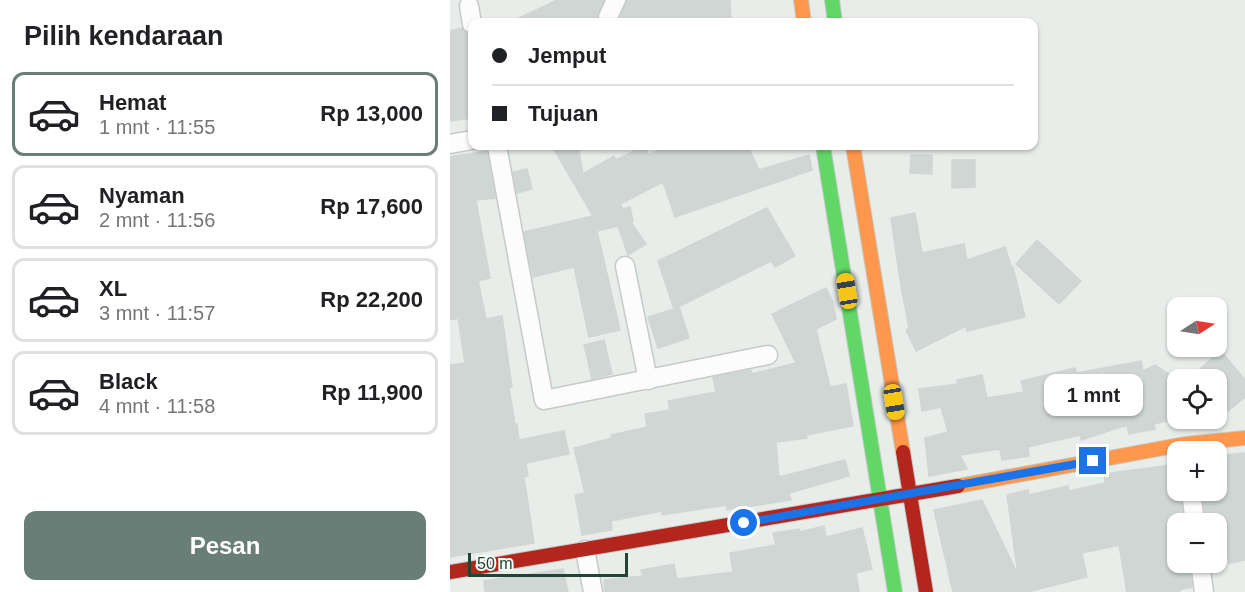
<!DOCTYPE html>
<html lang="id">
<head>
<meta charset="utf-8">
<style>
	body { margin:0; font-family:Arial,sans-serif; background:#f2f2f2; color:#202124; height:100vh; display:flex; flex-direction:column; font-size:22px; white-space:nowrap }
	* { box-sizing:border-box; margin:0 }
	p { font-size:20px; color:#757577 }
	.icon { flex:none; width:33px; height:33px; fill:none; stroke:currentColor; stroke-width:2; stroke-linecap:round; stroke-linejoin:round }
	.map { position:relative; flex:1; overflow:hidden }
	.side { display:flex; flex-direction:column; background:#fff; width:450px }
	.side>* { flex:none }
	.guide { position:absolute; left:18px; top:18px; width:570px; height:132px; border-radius:12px; box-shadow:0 2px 4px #0004; display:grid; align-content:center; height:132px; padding:0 24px; background:#fff }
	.needle { width:39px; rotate:78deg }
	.buttons { position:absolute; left:717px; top:297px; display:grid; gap:12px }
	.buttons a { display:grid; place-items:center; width:60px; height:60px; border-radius:12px; background:#fff; box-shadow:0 2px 4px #0004; font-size:30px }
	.scale { position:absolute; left:18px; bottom:15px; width:160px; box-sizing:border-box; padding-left:6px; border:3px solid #234337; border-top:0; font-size:16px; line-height:21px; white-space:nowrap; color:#234337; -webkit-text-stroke:4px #f7fbf8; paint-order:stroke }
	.end { position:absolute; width:27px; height:27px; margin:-14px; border:8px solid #1a73e8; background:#fff; box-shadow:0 0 0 3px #fff }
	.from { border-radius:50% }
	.bubble { position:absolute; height:42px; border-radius:12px; background:#fff; box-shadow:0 2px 4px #0004; font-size:20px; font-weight:700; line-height:42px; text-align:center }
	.car { position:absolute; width:18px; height:36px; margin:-18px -9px; border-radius:8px; box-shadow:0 0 4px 2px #0007; background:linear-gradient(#f5c518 24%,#345 0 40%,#f5c518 0 76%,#345 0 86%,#f5c518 0) }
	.guide b { display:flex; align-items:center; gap:21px; height:57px; font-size:22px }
	.guide b+b { border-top:2px solid #e0e0e0 }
	.guide i { width:15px; height:15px; background:#202124 }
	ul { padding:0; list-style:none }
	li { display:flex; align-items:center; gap:18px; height:84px; margin:0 12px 9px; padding:0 12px; border:3px solid #e0e0e0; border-radius:12px }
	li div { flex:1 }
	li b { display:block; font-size:22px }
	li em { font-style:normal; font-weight:700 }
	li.current { border-color:#687e76 }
	li>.icon { width:54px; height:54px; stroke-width:1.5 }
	h2 { padding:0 24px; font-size:27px; line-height:72px }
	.cta { display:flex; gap:12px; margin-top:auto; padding:12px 24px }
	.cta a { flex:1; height:69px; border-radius:12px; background:#687e76; color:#fff; font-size:24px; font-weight:700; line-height:69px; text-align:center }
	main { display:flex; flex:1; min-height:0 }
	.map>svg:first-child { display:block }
	.building { fill:#cfd6d3; stroke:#d0d6d3; stroke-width:1.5 }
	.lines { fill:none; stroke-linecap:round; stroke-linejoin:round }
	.street-casing { stroke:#c5cac7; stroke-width:21 }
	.fast-casing { stroke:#c3cbc7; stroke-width:16 }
	.slow-casing { stroke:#c3cbc7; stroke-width:16 }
	.jam-casing { stroke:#c3cbc7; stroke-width:16 }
	.street { stroke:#fcfcfc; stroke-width:18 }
	.fast { stroke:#63d668; stroke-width:14 }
	.slow { stroke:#ff974d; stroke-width:14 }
	.jam { stroke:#b3261e; stroke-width:14 }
	.route { stroke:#1a73e8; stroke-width:8 }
</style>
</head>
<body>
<main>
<section class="side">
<h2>Pilih kendaraan</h2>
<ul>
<li class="current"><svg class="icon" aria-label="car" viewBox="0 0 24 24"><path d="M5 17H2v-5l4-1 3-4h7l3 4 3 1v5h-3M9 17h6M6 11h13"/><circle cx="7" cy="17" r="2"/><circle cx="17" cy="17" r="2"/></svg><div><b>Hemat</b><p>1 mnt · 11:55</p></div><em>Rp 13,000</em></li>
<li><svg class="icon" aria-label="car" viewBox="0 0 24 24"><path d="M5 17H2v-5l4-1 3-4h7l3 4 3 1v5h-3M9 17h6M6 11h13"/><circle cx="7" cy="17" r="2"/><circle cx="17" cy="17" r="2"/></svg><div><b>Nyaman</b><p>2 mnt · 11:56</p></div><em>Rp 17,600</em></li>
<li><svg class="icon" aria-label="car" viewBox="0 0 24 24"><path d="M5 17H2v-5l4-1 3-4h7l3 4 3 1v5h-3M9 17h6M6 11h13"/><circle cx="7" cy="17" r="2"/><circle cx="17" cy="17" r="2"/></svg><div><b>XL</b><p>3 mnt · 11:57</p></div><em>Rp 22,200</em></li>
<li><svg class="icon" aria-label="car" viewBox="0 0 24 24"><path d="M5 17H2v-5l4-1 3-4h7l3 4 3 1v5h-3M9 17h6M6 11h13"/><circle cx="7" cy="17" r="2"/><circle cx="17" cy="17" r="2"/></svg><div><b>Black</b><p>4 mnt · 11:58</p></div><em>Rp 11,900</em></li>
</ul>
<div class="cta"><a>Pesan</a></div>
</section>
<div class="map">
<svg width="795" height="592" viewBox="0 0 795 592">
	<rect width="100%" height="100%" fill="#e8edea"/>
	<path class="building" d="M107,0H154L148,13L147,22H61Z
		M177,0H280L281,22H169Z
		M12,28L18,34L22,35V118L0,121V31Z
		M102,146H128L133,174L164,156L166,160L194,146L199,155L218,146H298L309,170L359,155L362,170L225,217L213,182L170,204L173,209L180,207L183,221L181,222L196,244L178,255L168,226L147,231L170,330L139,337L124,267L83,277L74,232L143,216Z
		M37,151L45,198L26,200L40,278L28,281L36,319L52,316L62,387L59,388L65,424H67L69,440L114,431L119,454L76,463L78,476L74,477L84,543L0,557V365L15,363L8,318L0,320V157Z
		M461,155H482V174L460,173Z
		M502,160H525V187L502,188Z
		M77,169L82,189L67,193L63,172Z
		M317,208L345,256L325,267L321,261L226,308L229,307L239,338L208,348L198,317L224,309L208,261Z
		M465,213L472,253L514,244L517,260L555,247L562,269L563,267L575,317L517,331L516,326L466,351L456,330L459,328L450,280L441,218Z
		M587,240L631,281L609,304L566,264Z
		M376,288L383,302L386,319L366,329L380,387L396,384L403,426L356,435L357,438L326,442L329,477L395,460L399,476L339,493L341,500L277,510V505L212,515V511L161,521L162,530L132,535L125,495L135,493L124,448L162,438L161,435L197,427L195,414L220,410L218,401L266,392L263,377L301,370L302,374L346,363L322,314Z
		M154,340L162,374L142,379L134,345Z
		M771,351L795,380V397L778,411L766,396V380H737Z
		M691,361L693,371L705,365L728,380V418L704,424L705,429L679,434L677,425L631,440L630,435L578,447L579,456L552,460L550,449L510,455L517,469L479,476L475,438L498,432L491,407L472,411L469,389L508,384L507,380L532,375L537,398L574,392L571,381L625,368L627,373Z
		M795,453V560L779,563L772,524H756L752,490H766V456Z
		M728,464V490H730L734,524H728V527L725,528L728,562H739L742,587L729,590L730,592H677L669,545L632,553L637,577L577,592H503L484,510L532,500L568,575L557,495L578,490L579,495L618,486L619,491L655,483L654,474Z
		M374,526L376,537L412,528L422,569L406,573L409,592H155L154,580L193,576L191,570L224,564L227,579L283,572L280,553L326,545L323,533L349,529L350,532Z
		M113,569L118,592H35L34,581Z"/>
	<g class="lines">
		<g class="street-casing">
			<path id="street" d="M19,6L22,24
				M158,22V17L166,0
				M0,144L22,140
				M47,146L94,400L318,355
				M175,266L198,380
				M741,490L745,524
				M135,550L143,592
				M750,562L754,592"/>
		</g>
		<g class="fast-casing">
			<path id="fast" d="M382,0L385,22
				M373,146L445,592"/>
		</g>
		<g class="slow-casing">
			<path id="slow" d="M351,0L354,22
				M403,146L453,452
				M508,486L735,444L795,438"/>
		</g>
		<g class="jam-casing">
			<path id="jam" d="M453,452L476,592
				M0,572L508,486"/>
		</g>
		<use href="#street" class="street"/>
		<use href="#fast" class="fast"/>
		<use href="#slow" class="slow"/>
		<use href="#jam" class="jam"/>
	</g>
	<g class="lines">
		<path class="route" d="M294,523L643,461"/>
	</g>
</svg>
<div class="buttons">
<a><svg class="needle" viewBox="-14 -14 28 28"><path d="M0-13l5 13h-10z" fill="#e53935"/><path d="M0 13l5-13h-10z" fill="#757577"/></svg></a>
<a><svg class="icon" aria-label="locate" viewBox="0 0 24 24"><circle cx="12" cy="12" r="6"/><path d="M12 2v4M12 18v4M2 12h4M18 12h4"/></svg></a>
<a>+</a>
<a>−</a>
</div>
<div class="scale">50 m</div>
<i class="end from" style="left:294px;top:523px"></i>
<i class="end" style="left:643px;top:461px"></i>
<div class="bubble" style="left:594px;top:374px;width:99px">1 mnt</div>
<i class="car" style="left:397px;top:291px;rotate:351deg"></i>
<i class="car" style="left:444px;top:402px;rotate:171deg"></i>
<div class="guide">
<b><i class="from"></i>Jemput</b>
<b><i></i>Tujuan</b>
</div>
</div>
</main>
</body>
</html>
